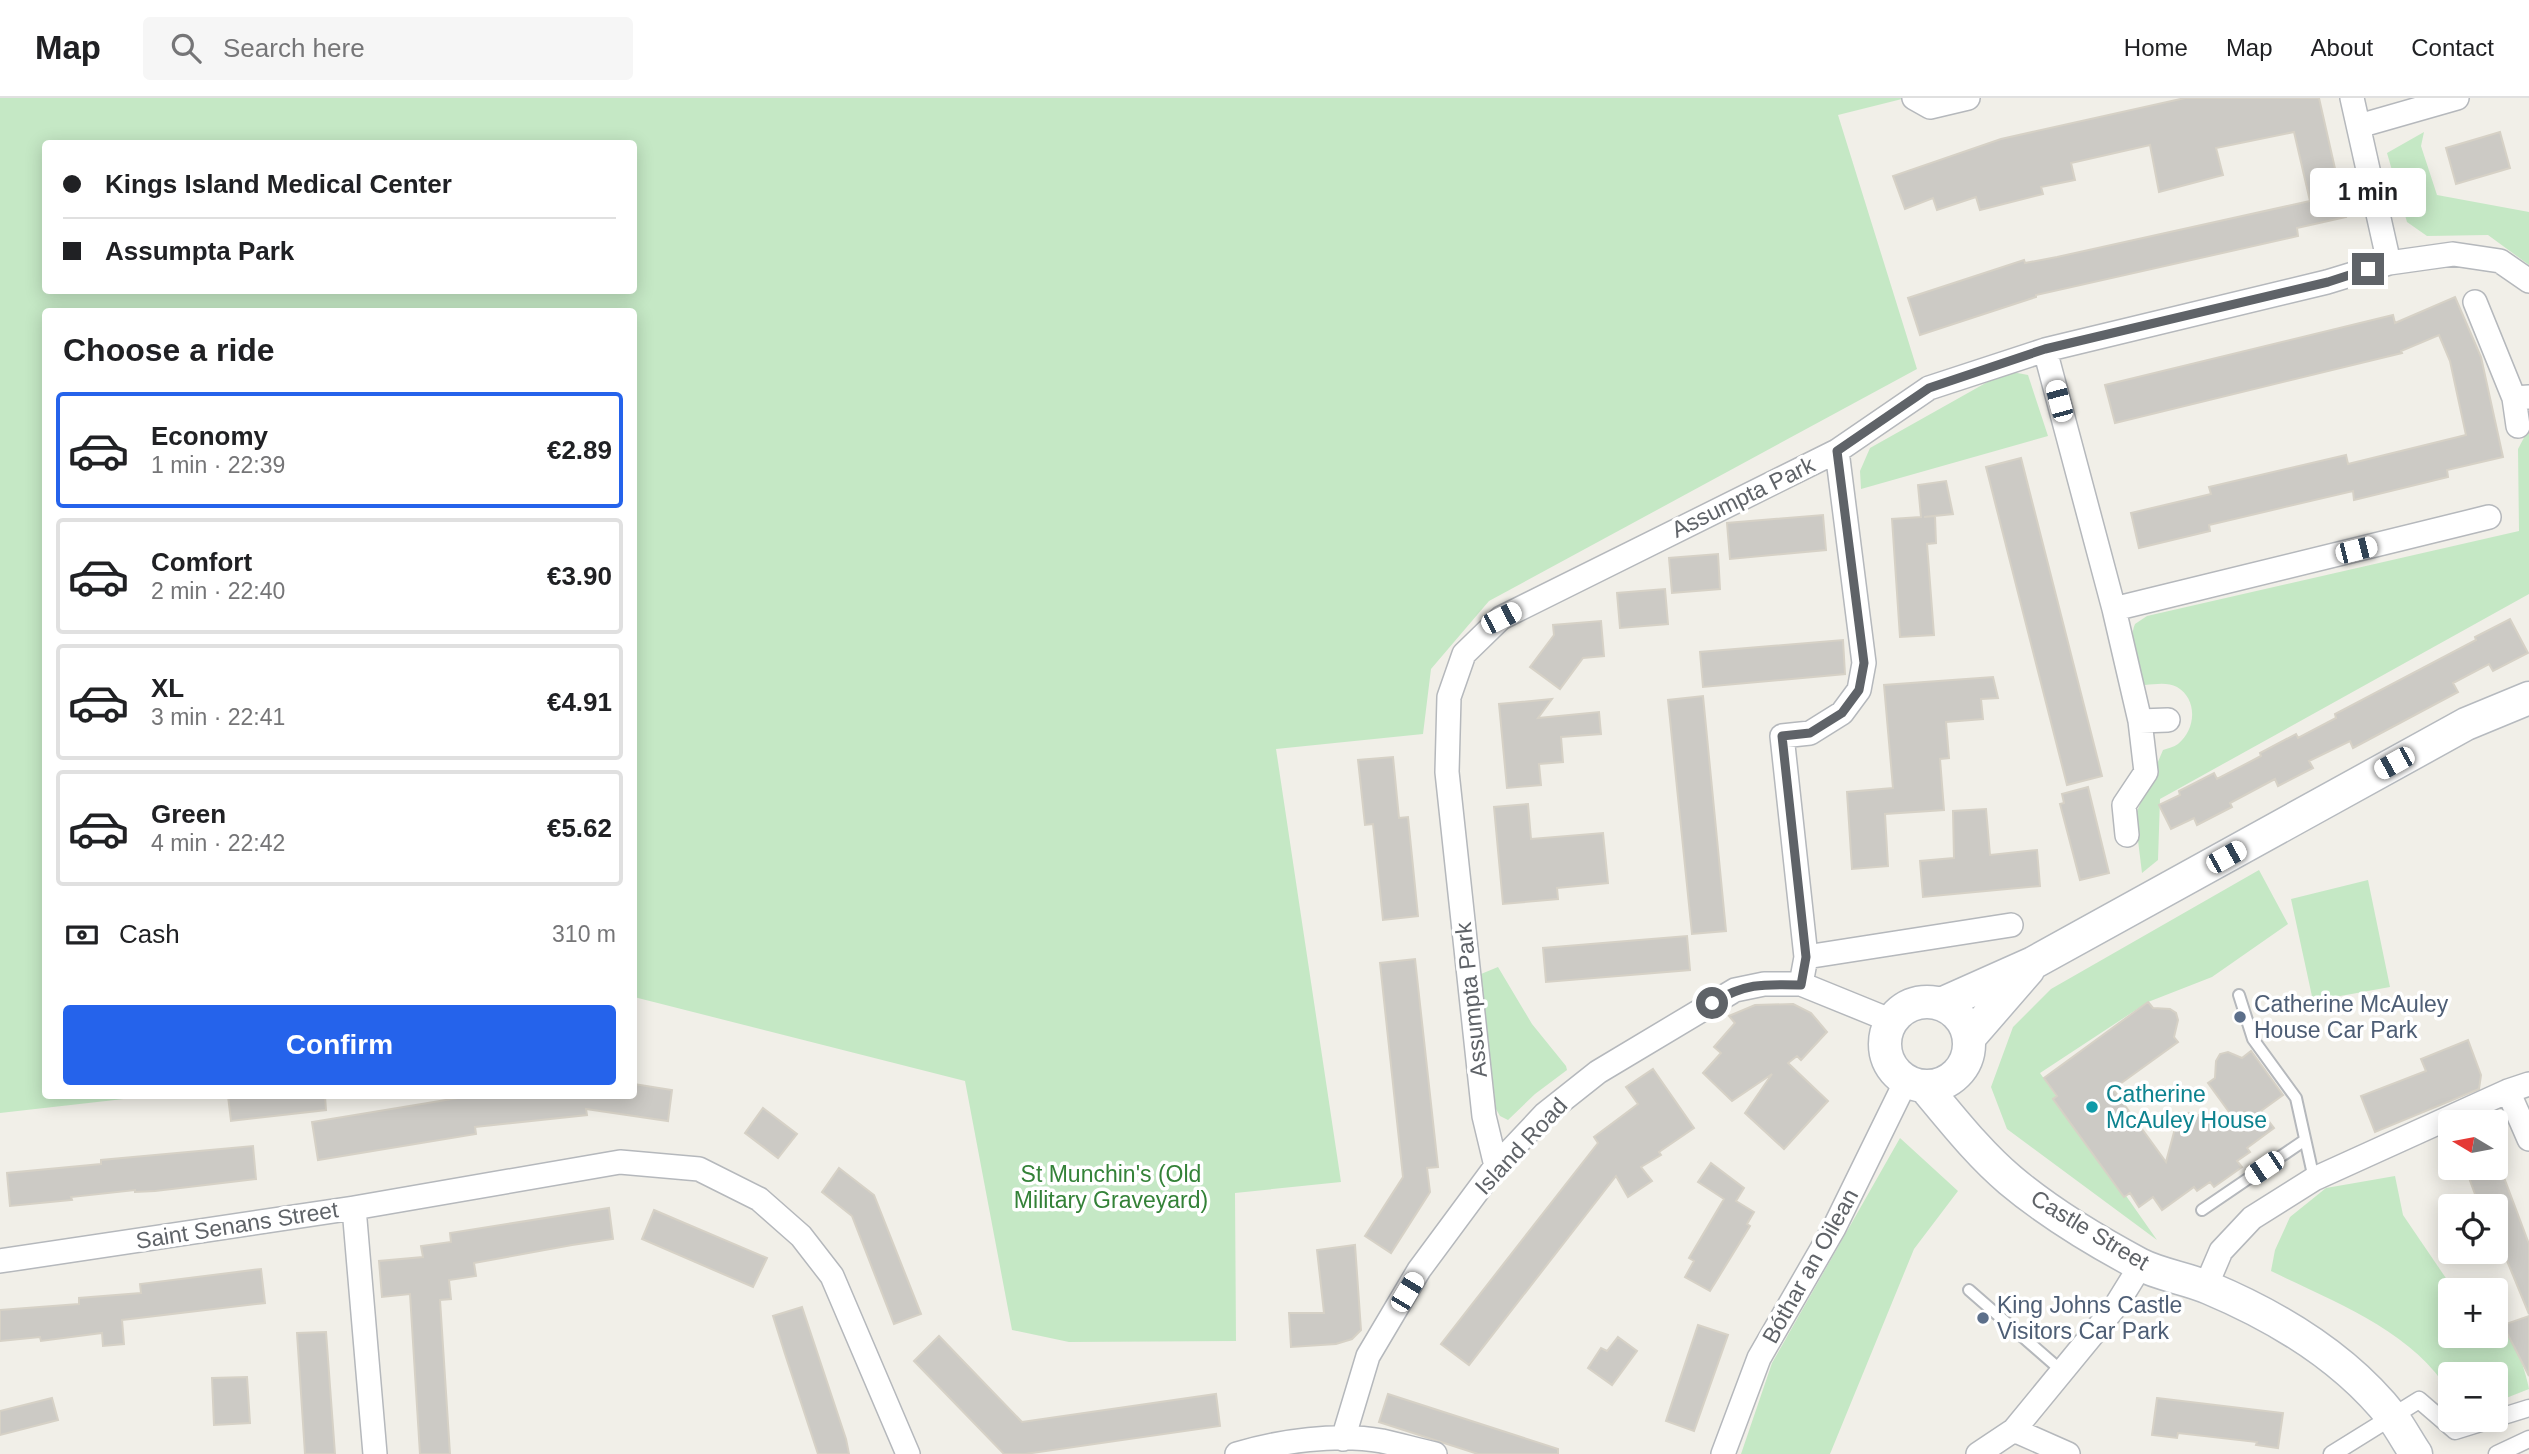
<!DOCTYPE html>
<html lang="en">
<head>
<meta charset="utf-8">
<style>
	body { margin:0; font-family:Arial,sans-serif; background:#f6f6f6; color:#202124; height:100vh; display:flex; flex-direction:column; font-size:26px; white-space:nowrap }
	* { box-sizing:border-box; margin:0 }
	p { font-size:23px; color:#757577 }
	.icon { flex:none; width:38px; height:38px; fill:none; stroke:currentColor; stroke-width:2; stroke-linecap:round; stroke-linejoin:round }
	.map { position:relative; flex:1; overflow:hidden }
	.panel { position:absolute; left:42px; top:210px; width:595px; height:791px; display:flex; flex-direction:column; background:#fff; border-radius:7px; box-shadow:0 4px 18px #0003 }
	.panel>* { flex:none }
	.guide { position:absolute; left:42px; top:42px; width:595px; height:154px; border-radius:7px; box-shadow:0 4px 18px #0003; display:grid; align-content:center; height:154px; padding:0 21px; background:#fff }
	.needle { width:46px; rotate:280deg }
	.tools { position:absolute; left:2438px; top:1012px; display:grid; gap:14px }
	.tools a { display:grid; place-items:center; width:70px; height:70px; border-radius:7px; background:#fff; box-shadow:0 4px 18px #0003; font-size:35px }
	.end { position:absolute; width:32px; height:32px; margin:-16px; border:9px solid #5f6368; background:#fff; box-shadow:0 0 0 4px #fff }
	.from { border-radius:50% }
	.bubble { position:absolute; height:49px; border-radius:7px; background:#fff; box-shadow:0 4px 18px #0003; font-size:23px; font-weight:600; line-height:49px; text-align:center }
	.car { position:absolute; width:21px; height:42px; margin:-21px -10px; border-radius:9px; box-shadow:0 0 5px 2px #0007; background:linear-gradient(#fff 24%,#345 0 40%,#fff 0 76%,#345 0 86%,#fff 0) }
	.guide b { display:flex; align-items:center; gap:24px; height:66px; font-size:26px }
	.guide b+b { border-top:2px solid #e0e0e0 }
	.guide i { width:18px; height:18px; background:#202124 }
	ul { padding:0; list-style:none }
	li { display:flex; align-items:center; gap:21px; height:116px; margin:0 14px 10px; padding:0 7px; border:4px solid #e0e0e0; border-radius:7px }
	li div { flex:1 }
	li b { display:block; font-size:26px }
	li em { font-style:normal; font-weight:600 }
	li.active { border-color:#2563eb }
	li>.icon { width:63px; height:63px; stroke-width:1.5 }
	h2 { padding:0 21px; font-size:32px; line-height:84px }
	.pay { display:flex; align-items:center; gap:18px; height:77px; padding:0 21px; font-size:26px }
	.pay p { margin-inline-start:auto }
	.action { display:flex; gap:14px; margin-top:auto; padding:14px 21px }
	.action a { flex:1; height:80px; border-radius:7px; background:#2563eb; color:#fff; font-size:28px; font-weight:600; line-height:80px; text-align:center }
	header { display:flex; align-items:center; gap:42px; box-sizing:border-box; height:98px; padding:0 35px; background:#fff; border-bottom:2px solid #e0e0e0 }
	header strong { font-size:33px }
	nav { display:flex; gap:38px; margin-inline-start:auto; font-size:24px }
	.search { width:490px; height:63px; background:#f6f6f6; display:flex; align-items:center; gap:18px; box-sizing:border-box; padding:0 24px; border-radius:7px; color:#757577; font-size:26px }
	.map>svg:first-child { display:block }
	.green { fill:#c5e8c5; fill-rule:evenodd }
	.building { fill:#cccac5; stroke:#d6d1c6; stroke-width:2 }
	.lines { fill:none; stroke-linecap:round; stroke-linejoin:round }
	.service-casing { stroke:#b5b8bc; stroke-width:14 }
	.pedestrian-casing { stroke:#b5b8bc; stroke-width:19 }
	.minor-casing { stroke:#b5b8bc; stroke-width:26 }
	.secondary-casing { stroke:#b6babf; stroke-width:35 }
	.service { stroke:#fff; stroke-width:10 }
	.pedestrian { stroke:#fff; stroke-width:16 }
	.minor { stroke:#fff; stroke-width:23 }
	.secondary { stroke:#fff; stroke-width:32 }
	.route { stroke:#5f6368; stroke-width:9 }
	.service-dot { fill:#5c6f8a; stroke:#fff; stroke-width:2.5 }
	.culture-dot { fill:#0f9aa8; stroke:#fff; stroke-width:2.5 }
	.labels { text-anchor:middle; stroke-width:7; stroke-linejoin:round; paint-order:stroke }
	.street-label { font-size:23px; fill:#5f6368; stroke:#fff }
	.service-label { font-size:23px; fill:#4e5e75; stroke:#fff; text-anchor:start }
	.culture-label { font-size:23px; fill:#0d838f; stroke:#fff; text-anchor:start }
	.park-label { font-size:23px; fill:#348238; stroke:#fff }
</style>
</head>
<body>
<header>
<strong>Map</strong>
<div class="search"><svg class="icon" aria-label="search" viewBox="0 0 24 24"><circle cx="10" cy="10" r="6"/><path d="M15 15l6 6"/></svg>Search here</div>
<nav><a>Home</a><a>Map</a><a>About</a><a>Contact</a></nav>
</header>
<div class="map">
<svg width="2529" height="1356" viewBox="0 0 2529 1356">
	<rect width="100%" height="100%" fill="#f1efe8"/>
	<path class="green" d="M0,0H1906L1838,17L1917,271L1489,503L1431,571L1423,636L1276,651L1341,1084L1235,1095L1236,1243L1069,1244L1012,1232L965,983L634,899V214H46V998H150L0,1015ZM46,46H634V192H46Z
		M2424,34L2421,48L2437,97L2529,114V167L2488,137L2427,138L2407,124L2387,55Z
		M2007,273L2028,277L2048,338L1861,391L1860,373L1870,350Z
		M2529,330V496L2160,701L2158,762L2142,775L2135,718L2163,652C2168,650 2174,649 2178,646C2196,632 2198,601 2177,589C2168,584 2156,586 2145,587C2135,572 2128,542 2135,526L2147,518L2519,433L2518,351Z
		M2259,772L2288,826L2212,879L2148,904L2040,975L2157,1142L2007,1031L1991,989L2013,929L2051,891Z
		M2368,782L2390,889L2313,903L2291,801Z
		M1498,869L1532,926L1566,968L1567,972L1535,996L1508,1022L1500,1018L1496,1011L1481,876Z
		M1900,1040L1958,1093L1914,1151L1830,1356H1741L1772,1265Z
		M2395,1078L2403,1117L2454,1192H2450V1237H2496V1219C2511,1229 2526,1273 2529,1291L2496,1304V1276H2450V1295C2412,1232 2334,1204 2271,1173L2275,1152L2290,1119L2326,1090Z"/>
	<path class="building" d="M2185,0H2319L2346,119L2297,130L2298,138L2036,197V199L1920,237L1908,200L2024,162L2025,165L2057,159L2310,103L2294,34L2216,50L2223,77L2159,94L2150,47L2071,65L2075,82L2041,89L2043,96L1980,112L1976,99L1937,112L1933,100L1905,111L1893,78L2001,41Z
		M2500,34L2510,70L2456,86L2446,50Z
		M2455,199L2481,259L2503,359L2447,372L2448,379L2354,402L2353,393L2209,427L2210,433L2139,450L2131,415L2211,396L2209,389L2346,357L2348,366L2466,337L2450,263L2439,237L2401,253L2402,255L2115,325L2105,287L2393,217L2395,225Z
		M2021,360L2102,678L2067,687L1986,369Z
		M1946,383L1953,416L1924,419L1935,418L1936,445L1927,446L1934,537L1900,539L1892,421L1921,419L1918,387Z
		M1823,417L1826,452L1730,461L1727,425Z
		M1718,456L1720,491L1672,495L1669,460Z
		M1665,491L1668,526L1620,530L1617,495Z
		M2510,521L2528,555L2493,573L2489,566L2453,585L2458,594L2353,650L2350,643L2309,663L2313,670L2278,688L2275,681L2230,705L2232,709L2197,727L2194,720L2171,731L2159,707L2180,697L2179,693L2214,675L2217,681L2261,658L2260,655L2296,636L2298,640L2336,620L2335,616L2476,542L2475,539Z
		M1601,523L1604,558L1583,560L1560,591L1530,569L1554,537L1553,527Z
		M1843,542L1845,576L1703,589L1700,554Z
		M1993,579L1998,600L1981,601L1983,621L1946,624L1949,660L1940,661L1944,712L1885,716L1888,768L1852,771L1847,694L1893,690L1884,587Z
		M1703,598L1726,833L1692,836L1668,602Z
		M1552,601L1538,620L1599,614L1601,636L1561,639L1563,664L1539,666L1541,687L1507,690L1499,606Z
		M1393,659L1399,720L1408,719L1418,818L1383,822L1373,726L1365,727L1358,662Z
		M2088,689L2109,775L2080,782L2060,706L2064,705L2062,696Z
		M1528,706L1531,741L1603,735L1608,785L1557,790L1558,801L1503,806L1494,709Z
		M1986,711L1990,757L2037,752L2040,788L1923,799L1920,763L1954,760L1953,713Z
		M1687,838L1690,872L1546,884L1543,850Z
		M1415,861L1438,1069L1427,1070L1430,1094L1391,1155L1365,1138L1403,1079L1380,865Z
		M2148,904L2153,910L2170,911L2176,915L2178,922L2174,939L2178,944L2113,991L2166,1064L2177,1023L2182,1018L2189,1015L2237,1025L2208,985L2215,980L2216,963L2220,956L2228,954L2242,960L2251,953L2283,997L2261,1013L2274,1030L2247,1050L2250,1054L2237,1063L2242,1069L2214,1089L2210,1084L2197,1093L2194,1089L2162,1112L2153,1099L2139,1109L2130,1095L2124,1099L2053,1001L2057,998L2044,980Z
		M1793,906L1811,915L1827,934L1801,962L1797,958L1788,965L1828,1003L1784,1051L1745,1015L1772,976L1732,1003L1703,975L1721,955L1714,949L1735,925L1729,918L1755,907Z
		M2468,942L2481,977L2479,991L2375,1034L2361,998L2426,973L2421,961Z
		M1653,971L1694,1030L1659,1054L1661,1057L1641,1069L1652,1083L1628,1099L1616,1078L1469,1267L1441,1246L1598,1045L1594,1039L1638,1006L1626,989Z
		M634,986L672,992L668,1023L586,1011L587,1017L475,1029L476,1036L318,1062L312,1024L470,998H634Z
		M228,998H325L326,1012L231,1023Z
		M763,1010L797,1036L778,1060L745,1035Z
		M253,1048L256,1081L155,1093L135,1094V1092L71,1099L72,1102L10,1108L7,1075L101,1066V1062Z
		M1711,1065L1744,1090L1736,1103L1754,1114L1747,1126L1750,1128L1710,1193L1685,1179L1694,1163L1689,1160L1724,1101L1698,1084Z
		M2496,1065H2498L2500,1069L2529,1146V1216L2503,1153L2496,1156V1101L2479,1107L2465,1069H2496Z
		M839,1070L874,1097L921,1216L894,1226L852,1118L822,1094Z
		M609,1110L613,1141L572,1147L474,1165L476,1178L449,1182L451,1201L440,1202L450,1356H420L410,1196L382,1199L379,1163L423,1159L421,1148L451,1144L450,1135Z
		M654,1112L767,1160L753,1189L642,1141Z
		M1355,1147L1361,1232L1352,1241L1336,1246L1291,1249L1289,1215H1324L1317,1152Z
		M261,1171L265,1205L122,1222L124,1246L103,1248L102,1235L41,1243L40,1239L0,1243V1212L79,1206V1200L141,1195L140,1186Z
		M802,1209L846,1341L849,1356H818L785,1256L773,1218Z
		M2529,1218V1278L2503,1227Z
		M1698,1227L1728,1237L1694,1333L1666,1323Z
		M326,1234L335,1356H305L297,1235Z
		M939,1238L1022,1324L1216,1296L1220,1328L1025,1356H1004L914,1263Z
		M1618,1239L1637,1253L1612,1287L1588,1270L1601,1250L1607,1253Z
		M247,1279L250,1325L214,1327L212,1280Z
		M1388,1296L1558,1351V1356H1478L1379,1324Z
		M52,1300L58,1322L0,1337V1313Z
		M2157,1300L2283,1315L2278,1350L2256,1347L2257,1344L2178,1335L2177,1340L2152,1337Z"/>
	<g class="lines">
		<g class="service-casing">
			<path id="service" d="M2239,897L2253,941L2296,1000L2314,1081
				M2202,1112L2305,1042
				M1969,1192L2063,1274"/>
		</g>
		<g class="pedestrian-casing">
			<path id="pedestrian" d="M2332,1356L2419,1302L2455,1333L2529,1310
				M2497,1356L2529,1341"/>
		</g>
		<g class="minor-casing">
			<path id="minor" d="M1914,0L1930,9L1968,0
				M2352,0L2389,165
				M2359,28L2457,0
				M2475,204L2514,300L2529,299
				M2045,252L2114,511L2140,623L2168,622
				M2514,300L2518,328
				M2114,511L2489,419
				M2127,737L2124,707L2146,674L2140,623
				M1806,859L2011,827
				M1801,886L1806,859L1782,638L1810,635L1842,615L1859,592L1864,565L1837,353
				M2508,993L2529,1041
				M1496,1068L1484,1018L1447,674L1449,599L1464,556L1501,520L1837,353L1929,290L2045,252L2327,184L2389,165L2453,156L2500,163L2529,183
				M354,1110L620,1064L699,1071L759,1101L801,1138L832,1178L908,1356
				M0,1163L354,1110L375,1356
				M2206,1188L2221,1153L2252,1120L2314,1081L2508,993L2529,986
				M2014,1332L2068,1356
				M1343,1341L1368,1258L1419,1172L1496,1068L1545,1016L1598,974L1735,892L1764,886H1801L1892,923
				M1237,1356C1280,1343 1337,1335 1382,1343C1400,1347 1417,1352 1435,1356
				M1723,1356L1759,1260L1834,1130L1906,983
				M1978,1356L2014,1332L2115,1209L2141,1167"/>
		</g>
		<g class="secondary-casing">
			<path id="secondary" d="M1885 946a42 42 0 1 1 84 0a42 42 0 1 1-84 0Z
				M1941,906L2033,865L2466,626L2529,600
				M1969,940L2028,872
				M1924,988C1951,1020 1978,1055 2010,1082C2048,1114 2094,1142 2139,1166C2160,1177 2186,1180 2209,1190C2278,1219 2346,1260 2393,1320C2401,1331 2408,1344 2416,1356"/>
		</g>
		<use href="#service" class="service"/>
		<use href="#pedestrian" class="pedestrian"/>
		<use href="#minor" class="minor"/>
		<use href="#secondary" class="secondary"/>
	</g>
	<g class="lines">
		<path class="route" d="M1712,905C1745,885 1763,886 1801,887L1806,859L1782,638L1810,635L1842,615L1859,592L1864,565L1837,353L1929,290L2045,251L2328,184L2368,171"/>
	</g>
	<g class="service-dot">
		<circle cx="2240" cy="919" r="7"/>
		<circle cx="1983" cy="1220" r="7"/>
	</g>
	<circle class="culture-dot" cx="2092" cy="1009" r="7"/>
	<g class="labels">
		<g class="street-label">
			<text transform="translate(1743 399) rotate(-26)" y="8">Assumpta Park</text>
			<text transform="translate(1471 902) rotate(-96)" y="8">Assumpta Park</text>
			<text transform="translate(1521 1048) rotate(-47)" y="8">Island Road</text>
			<text transform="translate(237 1127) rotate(-9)" y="8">Saint Senans Street</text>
			<text transform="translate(2090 1132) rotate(31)" y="8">Castle Street</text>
			<text transform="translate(1810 1168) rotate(-61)" y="8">Bóthar an Oilean</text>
		</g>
		<g class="service-label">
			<text x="2254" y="914">Catherine McAuley<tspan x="2254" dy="26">House Car Park</tspan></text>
			<text x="1997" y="1215">King Johns Castle<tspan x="1997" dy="26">Visitors Car Park</tspan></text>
		</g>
		<g class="culture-label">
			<text x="2106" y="1004">Catherine<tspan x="2106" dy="26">McAuley House</tspan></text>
		</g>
		<g class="park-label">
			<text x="1111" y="1084">St Munchin's (Old<tspan x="1111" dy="26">Military Graveyard)</tspan></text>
		</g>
	</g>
</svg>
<div class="tools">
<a><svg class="needle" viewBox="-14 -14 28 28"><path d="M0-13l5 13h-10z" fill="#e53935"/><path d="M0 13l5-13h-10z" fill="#757577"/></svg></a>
<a><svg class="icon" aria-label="locate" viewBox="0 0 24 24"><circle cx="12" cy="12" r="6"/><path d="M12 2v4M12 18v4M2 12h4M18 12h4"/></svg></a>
<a>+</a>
<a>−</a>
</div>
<i class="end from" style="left:1712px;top:905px"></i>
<i class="end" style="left:2368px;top:171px"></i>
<div class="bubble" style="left:2310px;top:70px;width:116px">1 min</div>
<i class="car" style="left:2059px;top:303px;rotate:345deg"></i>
<i class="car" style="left:2356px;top:452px;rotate:76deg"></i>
<i class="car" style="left:1501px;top:520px;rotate:63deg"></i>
<i class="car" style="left:2394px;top:665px;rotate:241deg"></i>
<i class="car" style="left:2226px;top:759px;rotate:61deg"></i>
<i class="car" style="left:2264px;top:1070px;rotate:236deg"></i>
<i class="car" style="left:1407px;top:1194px;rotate:31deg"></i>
<div class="guide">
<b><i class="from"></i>Kings Island Medical Center</b>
<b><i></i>Assumpta Park</b>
</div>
<section class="panel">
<h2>Choose a ride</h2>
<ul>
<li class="active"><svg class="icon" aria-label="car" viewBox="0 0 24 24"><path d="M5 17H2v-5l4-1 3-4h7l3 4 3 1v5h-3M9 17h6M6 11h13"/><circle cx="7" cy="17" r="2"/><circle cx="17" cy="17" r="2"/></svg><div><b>Economy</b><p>1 min · 22:39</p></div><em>€2.89</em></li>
<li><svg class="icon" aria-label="car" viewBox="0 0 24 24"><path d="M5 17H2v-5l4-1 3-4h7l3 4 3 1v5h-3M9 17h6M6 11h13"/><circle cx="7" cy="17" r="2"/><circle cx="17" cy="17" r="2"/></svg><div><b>Comfort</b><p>2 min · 22:40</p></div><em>€3.90</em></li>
<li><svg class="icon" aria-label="car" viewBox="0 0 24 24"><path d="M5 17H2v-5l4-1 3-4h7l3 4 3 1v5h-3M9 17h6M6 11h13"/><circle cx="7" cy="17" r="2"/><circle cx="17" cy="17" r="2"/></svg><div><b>XL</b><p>3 min · 22:41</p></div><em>€4.91</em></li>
<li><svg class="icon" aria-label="car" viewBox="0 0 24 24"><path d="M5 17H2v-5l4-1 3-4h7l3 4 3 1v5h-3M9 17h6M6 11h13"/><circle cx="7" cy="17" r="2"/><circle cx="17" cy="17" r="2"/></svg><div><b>Green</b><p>4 min · 22:42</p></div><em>€5.62</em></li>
</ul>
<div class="pay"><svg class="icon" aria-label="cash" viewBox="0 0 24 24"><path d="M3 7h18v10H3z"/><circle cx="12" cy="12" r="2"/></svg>Cash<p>310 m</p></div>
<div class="action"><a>Confirm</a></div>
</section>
</div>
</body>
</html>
